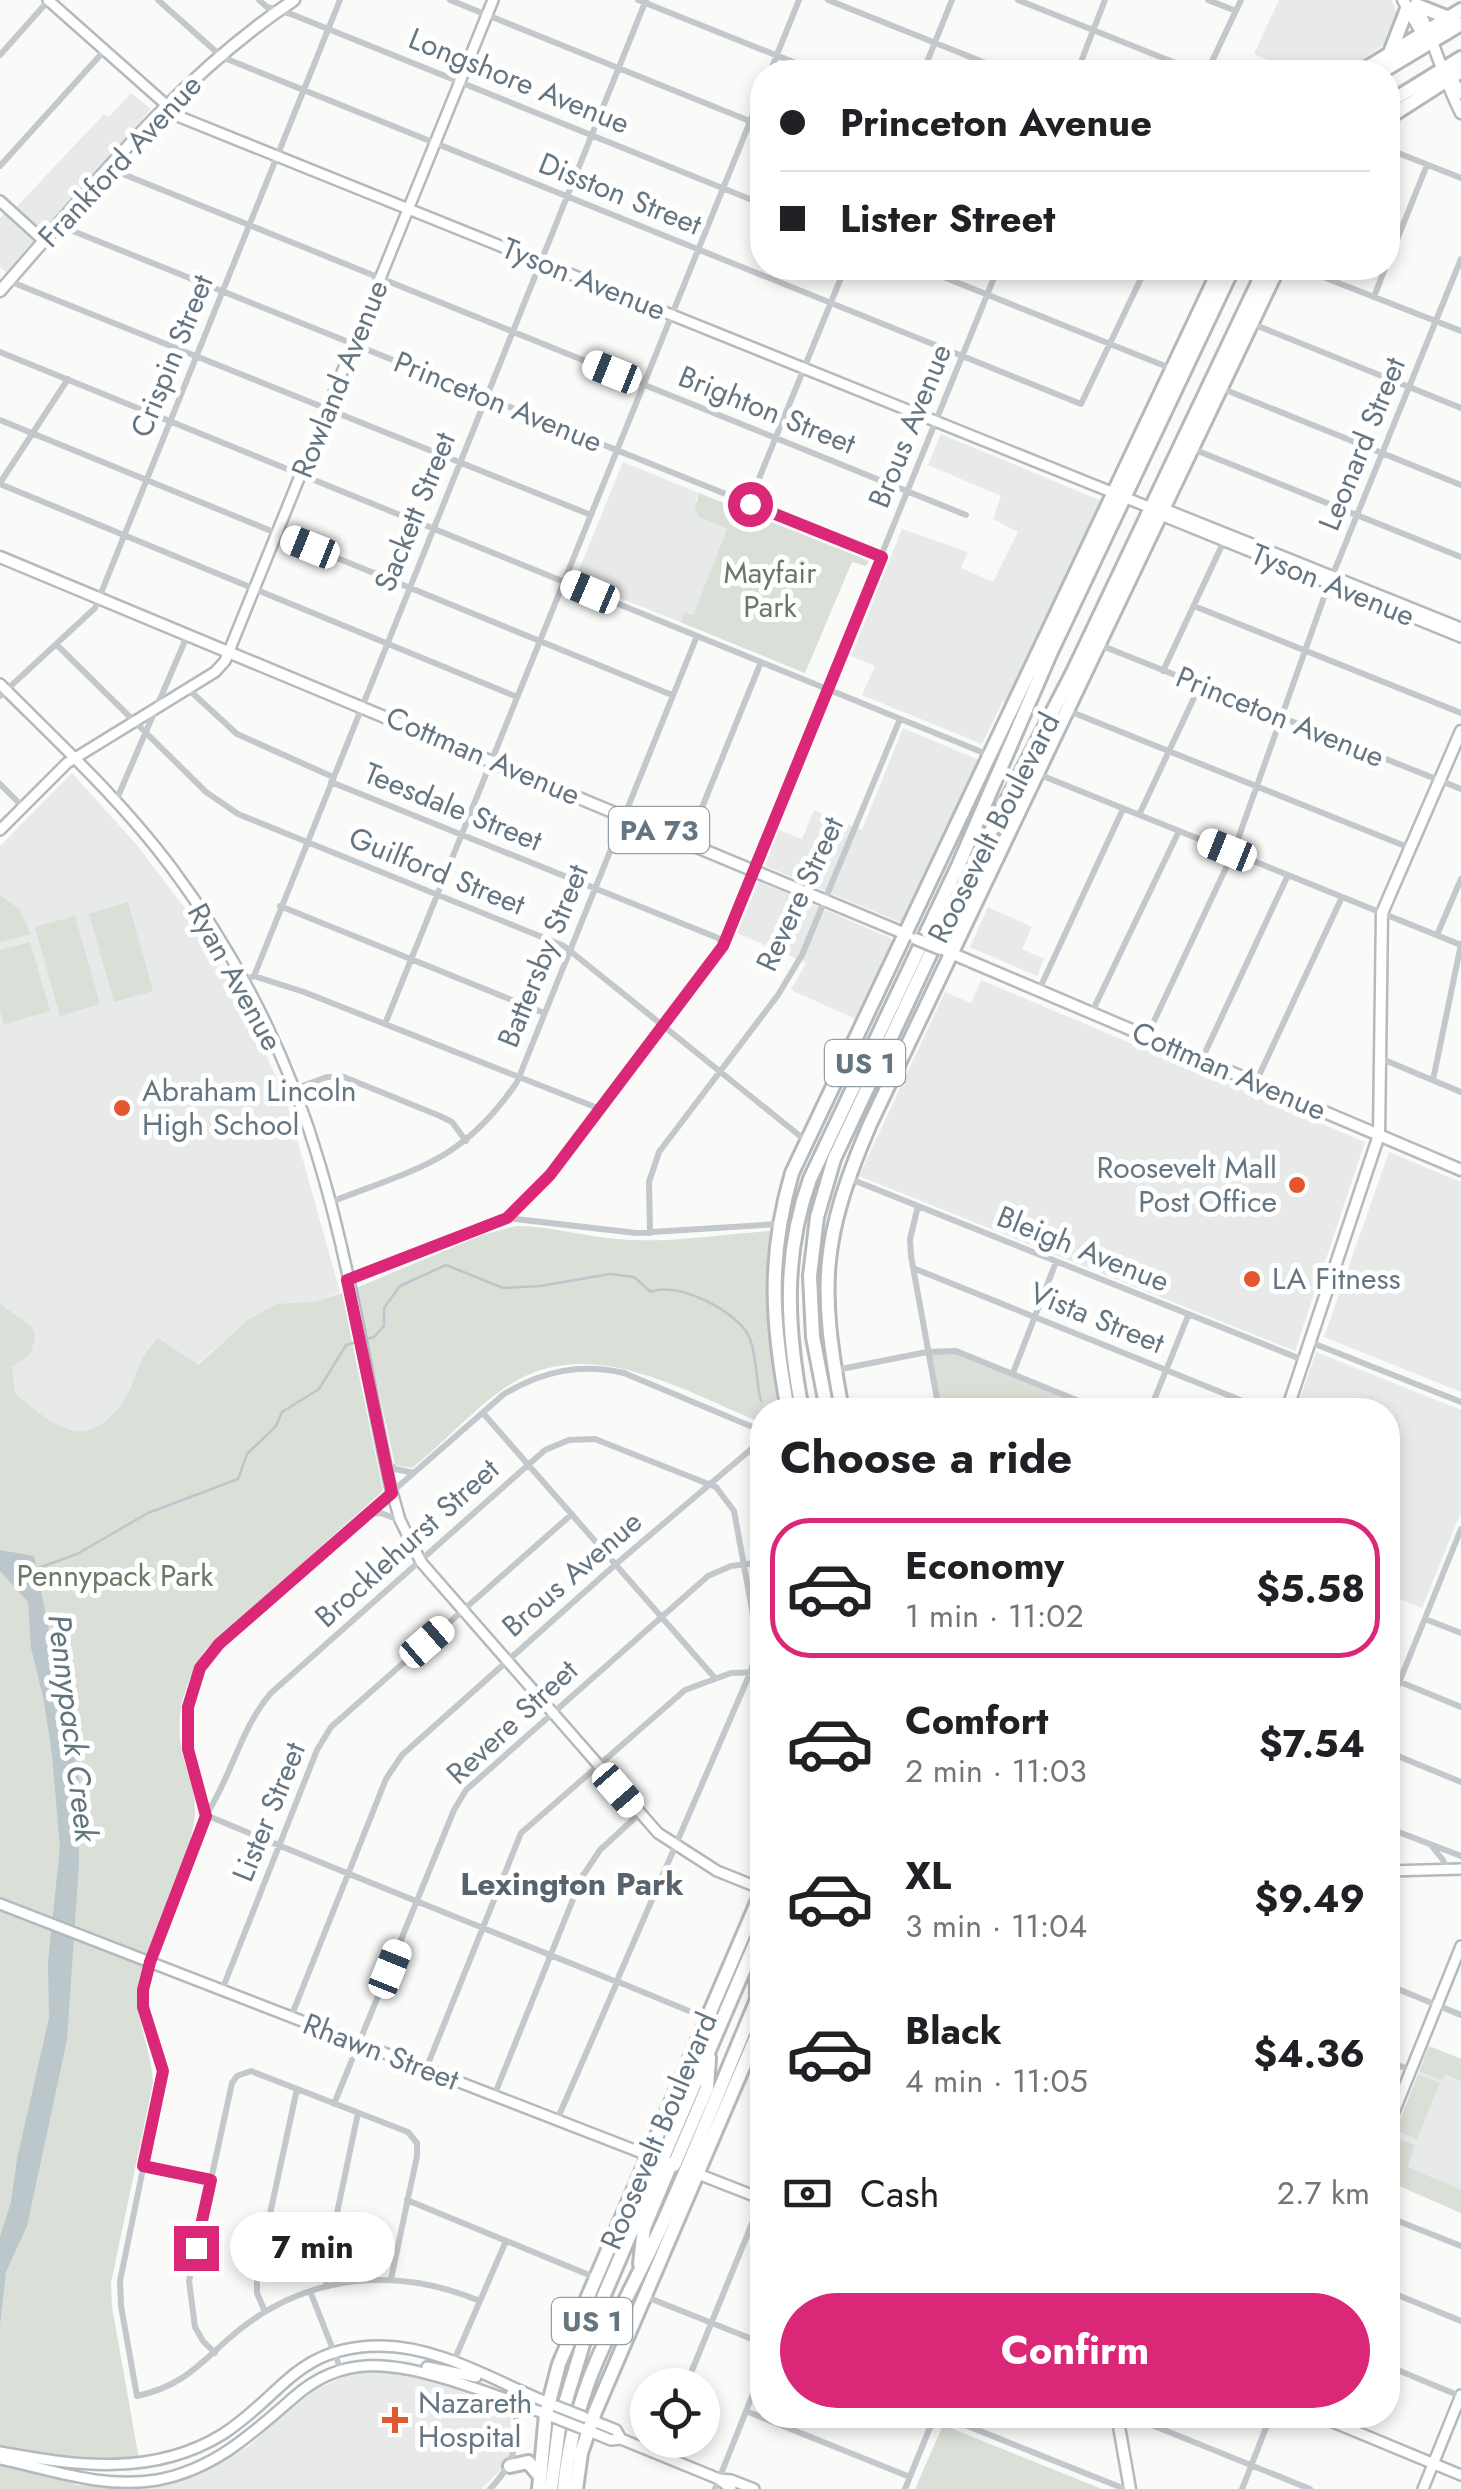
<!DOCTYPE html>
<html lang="en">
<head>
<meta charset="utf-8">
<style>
	body { margin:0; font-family:Jost,sans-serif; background:#f2f2f2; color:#202124; height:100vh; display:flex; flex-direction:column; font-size:38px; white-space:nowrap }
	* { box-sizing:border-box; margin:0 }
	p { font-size:32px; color:#757577 }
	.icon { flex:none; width:55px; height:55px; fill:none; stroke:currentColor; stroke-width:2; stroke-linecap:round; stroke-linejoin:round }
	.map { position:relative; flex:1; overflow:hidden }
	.panel { position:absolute; left:750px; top:1398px; width:650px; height:1030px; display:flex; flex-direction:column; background:#fff; border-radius:40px; box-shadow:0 5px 15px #0003 }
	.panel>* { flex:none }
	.banner { position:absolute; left:750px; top:60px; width:650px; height:220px; border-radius:40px; box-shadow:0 5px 15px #0003; display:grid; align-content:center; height:220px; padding:0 30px; background:#fff }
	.tools { position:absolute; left:630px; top:2368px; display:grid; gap:20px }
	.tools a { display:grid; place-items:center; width:90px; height:90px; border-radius:50%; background:#fff; box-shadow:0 5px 15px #0003; font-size:50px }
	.end { position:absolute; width:45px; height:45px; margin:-22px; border:12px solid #db2777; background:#fff; box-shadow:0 0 0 5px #fff }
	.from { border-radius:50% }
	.bubble { position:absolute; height:70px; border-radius:35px; background:#fff; box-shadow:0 5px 15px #0003; font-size:32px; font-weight:700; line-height:70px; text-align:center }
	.car { position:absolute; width:30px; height:60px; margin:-30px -15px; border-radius:12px; box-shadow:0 0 8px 2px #0007; background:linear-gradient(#fff 24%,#345 0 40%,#fff 0 76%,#345 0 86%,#fff 0) }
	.banner b { display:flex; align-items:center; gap:35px; height:95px; font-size:38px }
	.banner b+b { border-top:2px solid #e0e0e0 }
	.banner i { width:25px; height:25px; background:#202124 }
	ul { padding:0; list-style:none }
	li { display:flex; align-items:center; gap:30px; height:140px; margin:0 20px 15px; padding:0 10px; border:5px solid transparent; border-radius:40px }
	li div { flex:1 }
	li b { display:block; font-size:38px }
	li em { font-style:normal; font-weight:700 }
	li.active { border-color:#db2777 }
	li>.icon { width:90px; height:90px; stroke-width:1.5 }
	h2 { padding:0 30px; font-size:45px; line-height:120px }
	.pay { display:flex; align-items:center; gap:25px; height:110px; padding:0 30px; font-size:38px }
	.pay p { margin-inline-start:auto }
	.button { display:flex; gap:20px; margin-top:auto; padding:20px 30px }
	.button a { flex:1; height:115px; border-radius:60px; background:#db2777; color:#fff; font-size:40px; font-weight:700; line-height:115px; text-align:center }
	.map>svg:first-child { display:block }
	.built { fill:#e8e9e9 }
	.green { fill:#dadfd7 }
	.water { fill:#bbc7cb }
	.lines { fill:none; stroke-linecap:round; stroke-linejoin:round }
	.stream { stroke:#bbc7cb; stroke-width:2.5 }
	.secondary-casing { stroke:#b3babf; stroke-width:14 }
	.primary-casing { stroke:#b5babe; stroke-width:15 }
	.highway-casing { stroke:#b4b9bd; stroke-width:18 }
	.street { stroke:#c3c8cc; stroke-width:6 }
	.secondary { stroke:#fff; stroke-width:9 }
	.primary { stroke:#fff; stroke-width:10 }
	.highway { stroke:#fff; stroke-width:12 }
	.secondary-bridge-casing { stroke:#b3babf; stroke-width:14; stroke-linecap:butt }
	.primary-bridge-casing { stroke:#b5babe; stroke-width:15; stroke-linecap:butt }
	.secondary-bridge { stroke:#fff; stroke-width:9 }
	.primary-bridge { stroke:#fff; stroke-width:10 }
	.route { stroke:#db2777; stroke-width:12 }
	.poi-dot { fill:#e4572e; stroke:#fff; stroke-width:4 }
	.labels { text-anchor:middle; stroke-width:10; stroke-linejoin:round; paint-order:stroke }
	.shield { fill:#fff; stroke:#939fa8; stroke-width:2.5 }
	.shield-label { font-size:28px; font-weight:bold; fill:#657683 }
	.street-label { font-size:30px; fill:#657683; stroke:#fff }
	.park-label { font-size:30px; fill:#687a64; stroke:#fff }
	.poi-label { font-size:30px; fill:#657683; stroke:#fff; text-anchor:start }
	.water-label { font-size:32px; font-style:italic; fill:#60757c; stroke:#fff }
	.neighbourhood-label { font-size:32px; font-weight:bold; fill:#57646e; stroke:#fff }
</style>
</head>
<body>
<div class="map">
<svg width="1461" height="2489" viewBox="0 0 1461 2489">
	<rect width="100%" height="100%" fill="#fafaf8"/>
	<path class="built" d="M1279,0H1392L1397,14L1386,43L1345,72H1296L1254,54Z
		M131,93L151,109L6,272L0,267V218L5,213L9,215L104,114L109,117Z
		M941,434L1104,502L1009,703L1003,701L982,744L862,695L875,666L851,656L902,529L968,552L961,568L993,582L1018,532L993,519L1001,496L928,465Z
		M623,462L699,493L695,501L727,529L693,615L685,612L680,622L575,580Z
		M903,728L979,760L902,923L765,866L779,830L802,839L814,810L862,830Z
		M72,773L136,844L193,919L241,1001L285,1096L340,1292L314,1303L246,1321L190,1371L112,1455L11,1426L0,1326V846Z
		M759,881L890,938L893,943L856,1019L791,990L806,963L737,933Z
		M988,907L1032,927L1022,949L1044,959L1037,976L970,947Z
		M981,980L1365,1142L1295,1351L859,1176L945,992L971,1003Z
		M1389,1152L1461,1182V1392L1324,1337Z
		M1316,1352L1461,1410V1512L1422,1608L1388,1594V1410H1296Z
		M1429,2046L1461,2059V2213L1388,2181V2151Z
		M383,2370L424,2378L511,2409L510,2452L503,2468L481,2489H130L202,2473L249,2446L310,2392L348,2375Z"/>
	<path class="green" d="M699,493L869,561L866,566L852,562L805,673L680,622L685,612L693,615L727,529L698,516L695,508Z
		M0,895L20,910L31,934L0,942Z
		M128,902L153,991L114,1002L89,914Z
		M75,916L100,1004L60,1016L35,927Z
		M30,942L50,1011L4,1024L0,1010V950Z
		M516,1226C555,1226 592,1239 631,1240C676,1242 724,1234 770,1231L773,1237C765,1296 773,1351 784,1410H762V1423C683,1391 588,1331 506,1387C472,1410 444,1443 412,1468L395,1465L356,1288L482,1235Z
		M342,1293L383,1491L206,1649C183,1685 173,1717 184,1760C189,1777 196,1795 195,1813C192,1855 162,1915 147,1954L92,1935L89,1945L143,1966C127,2006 151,2042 153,2083L111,2283L112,2307L139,2459L38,2455L32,2469L77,2485L145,2489H0V1909L13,1914L16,1906L0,1899V1304L32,1327L35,1336L31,1353L12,1367L15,1394C31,1406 48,1423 67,1429C97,1440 122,1409 132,1385C139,1366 143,1353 158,1338L198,1365L246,1321L277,1304L314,1302Z
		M956,1351L1101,1410H939L927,1352Z
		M1429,2046L1461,2059V2081L1445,2074L1442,2081L1419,2071Z
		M1418,2074L1440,2083L1417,2139L1396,2130Z
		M1393,2137L1415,2145L1407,2167L1461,2190V2213L1388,2181V2151Z
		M943,2425L1102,2489H915Z"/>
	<path class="water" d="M0,1550L34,1556L81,1789L78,1812L79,1863L67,2040L27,2226L6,2272L0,2325V2237L11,2202L17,2159L49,2018L48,1962L60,1847L52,1755L44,1701L31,1648L28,1602L0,1571Z"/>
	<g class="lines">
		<path class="stream" d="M38,1568L77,1554L148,1513L238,1479L247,1454L276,1426L282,1412L319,1389L346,1345L374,1337L384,1326V1308L400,1286L446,1265L503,1288L540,1286L610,1274L634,1277L651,1292C676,1280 740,1312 750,1339C757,1358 756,1382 761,1401"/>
		<g class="secondary-casing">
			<path id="secondary" d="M48,0L180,117L1151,508L1161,515L1461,637
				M0,201L44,241
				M1162,508L1461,628
				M0,684C59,743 121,800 171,867C238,957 289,1058 320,1165C351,1269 367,1378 390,1485L400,1520L421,1562L658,1833L717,1871L762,1889
				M0,830L67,763L215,672L225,661L493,0
				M1388,1871L1461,1869
				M0,1904L650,2156
				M1388,2127L1461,1946
				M693,2172L762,2199
				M427,2367L476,2377
				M1316,2415L1461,2475
				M591,2420L616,2430L621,2439
				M584,2429L611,2440L621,2439L719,2479L731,2480L754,2489
				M0,2452C76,2466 154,2477 223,2434C282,2396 296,2347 378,2346C438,2345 496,2382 551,2404
				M0,2459C54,2470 101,2489 157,2480C213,2470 252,2434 293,2398C343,2353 393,2363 450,2380C485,2391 518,2403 551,2416
				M719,2479L731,2489
				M1423,2489L1461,2395"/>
		</g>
		<g class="primary-casing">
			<path id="primary" d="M1403,0L1425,39
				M1416,5C1434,40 1443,78 1461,113
				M1447,72L1461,93
				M0,291C91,188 178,77 294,0
				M0,557L908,935
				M946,951L1461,1170
				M1287,1410L1379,1135L1382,913L1461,731
				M1117,2415L1130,2489"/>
		</g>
		<g class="highway-casing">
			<path id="highway" d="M1416,5L1449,18
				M1390,53L1407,9
				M1360,72L1461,10
				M1381,72L1461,24
				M1388,103L1461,58
				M1388,118L1461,71
				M788,1410C772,1324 767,1258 792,1173L1220,268
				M802,1410C787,1330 782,1257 810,1179L959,864L1050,654L1233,268
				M827,1410L813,1337L810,1276L817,1217L834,1159L957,897L1072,674L1265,268
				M842,1410C819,1287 820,1240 870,1124L1278,268
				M757,1999V1971L762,1953
				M674,2165L707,2088L709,2058
				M640,2264L644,2228L671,2164
				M510,2466L528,2462L539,2475
				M539,2489L546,2414L559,2364L762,1891
				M551,2489L560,2420L583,2344L762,1927
				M564,2489C574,2381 618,2321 661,2227C697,2148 728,2067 762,1988
				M576,2489L581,2453L595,2412L762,2023"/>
		</g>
		<path class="street" d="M158,0L222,57L1081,404L1146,268
			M259,0L267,7L291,14L762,204
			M450,0L762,126
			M638,0L818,72
			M828,0L1008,72
			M1018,0L1198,72
			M1208,0L1236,11
			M0,55L49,0
			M770,72L799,0
			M923,72L952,0
			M1077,72L1105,0
			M1207,72L1241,0
			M1388,149L1461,178
			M0,166L104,51
			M108,168L966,515
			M58,225L882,557
			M1388,262L1427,165
			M921,268L1170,368
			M1113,268L1141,279
			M1300,268L1461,331
			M9,281L591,515
			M1374,297L1385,268
			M1253,324L1461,408
			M0,352L989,755
			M1221,388L1461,485
			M0,420L672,695
			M1193,449L1461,557
			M0,483L68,379
			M0,484L517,697
			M749,503L845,268
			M1194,606L1461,713
			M56,644L206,792L238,814L564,946L805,1140
			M1100,645L1461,789
			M1163,671L1224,541
			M188,689L237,734L333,777
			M0,696L95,608L340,0
			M1069,711L1410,848
			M1038,774L1461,945
			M331,782L718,938L723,945
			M0,784L23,807
			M116,801L188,634
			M1139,815L1200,685
			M688,842L761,662
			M280,906L544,1013
			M1437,935L1461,879
			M254,976L304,992L600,1109
			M244,980L254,976L646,0
			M1039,990L1123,809
			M1092,1012L1179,831
			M385,1024L762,92
			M1147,1036L1233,853L1327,589L1461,259
			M1202,1059L1288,875
			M1382,1059L1461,1092
			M1433,1080L1461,944
			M1256,1082L1342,897
			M294,1089L327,1077H344L440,1116L452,1122L466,1141
			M848,1178L1303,1360
			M331,1202C415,1169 463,1162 517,1082L697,636
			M918,1206L910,1239L911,1256L939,1410
			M507,1218L636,1233L778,1224
			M650,1233L649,1182L659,1152L778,995L802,955L900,719
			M913,1268L1265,1410
			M348,1280L507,1218L550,1175L723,945L998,268
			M1310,1342L1461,1402
			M836,1370L927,1352L956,1351L1101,1410
			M1013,1373L1056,1262
			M1150,1410L1188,1316
			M483,1413L714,1677
			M385,1460L395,1469L414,1473
			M368,1514L381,1513L399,1520
			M1425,1619L1461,1633
			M1388,1677L1461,1707
			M1388,1710L1461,1529
			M1388,1752L1461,1782
			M1388,1828L1461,1856
			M1431,1845L1443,1860L1446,1869
			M1388,1985L1461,2015
			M222,1990L317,1750L331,1727L572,1514
			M291,2017L386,1779L402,1755L616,1564L762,1440
			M1388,2061L1410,2070
			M426,2069L521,1833L685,1690L731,1673L762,1672
			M494,2096L582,1877L600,1850L639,1814
			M334,2104L454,1810L466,1790L708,1576L731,1566L762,1562
			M557,2120L615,1987L619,1976L751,1671L756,1650L755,1626L734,1511L716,1487L595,1439L569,1440L545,1450L271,1693C240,1729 232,1776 206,1815C341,1872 477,1925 612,1980L621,1983L706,2018
			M143,2166L211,2180
			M407,2200L594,2277
			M1388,2217L1461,2246
			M327,2286L324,2275L358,2113
			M310,2291L341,2370
			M1388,2291L1461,2321
			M644,2296L762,2343
			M480,2301C398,2267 310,2273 239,2330C202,2360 187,2385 137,2396L121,2306L120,2281L163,2071L143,2007V1990L150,1962L206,1815L189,1749L188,1707L200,1668L219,1643L504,1394C543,1371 580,1363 624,1373L762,1431
			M265,2312L257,2293V2274L297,2089
			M215,2353L203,2341L195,2327L189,2281L232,2083L237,2076L251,2071L408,2132L417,2143V2156L391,2279
			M453,2363L506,2241
			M1388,2366L1460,2396
			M686,2385L762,2199
			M746,2411L910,2477
			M940,2415L1125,2489
			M1127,2415L1310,2489
			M659,2454L664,2440
			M490,2489C519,2459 516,2442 516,2402
			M715,2489L762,2371
			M905,2489L935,2415
			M1242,2489L1271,2415"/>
		<use href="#secondary" class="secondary"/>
		<use href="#primary" class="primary"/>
		<use href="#highway" class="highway"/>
		<g class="secondary-bridge-casing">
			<path id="secondary-bridge" d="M556,2406L584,2417
				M553,2417L581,2428"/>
		</g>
		<g class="primary-bridge-casing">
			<path id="primary-bridge" d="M916,939L940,949"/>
		</g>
		<use href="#secondary-bridge" class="secondary-bridge"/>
		<use href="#primary-bridge" class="primary-bridge"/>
	</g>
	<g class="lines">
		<path class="route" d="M196,2248L211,2180L143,2166L163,2071L143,2007V1990L150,1962L206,1816L188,1749V1707L200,1668L219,1644L392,1493L347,1280L507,1218L550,1175L723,946L882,557L750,504"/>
	</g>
	<g class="poi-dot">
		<circle cx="122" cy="1108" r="10"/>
		<circle cx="1297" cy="1185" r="10"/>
		<circle cx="1252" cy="1279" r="10"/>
		<path d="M390 2405h10v10h10v10h-10v10h-10v-10h-10v-10h10z"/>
	</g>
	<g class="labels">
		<g class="shield">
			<rect x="609" y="807" width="100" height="46" rx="8"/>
			<rect x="825" y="1040" width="80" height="46" rx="8"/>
			<rect x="552" y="2298" width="80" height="46" rx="8"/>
		</g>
		<g class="shield-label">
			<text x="659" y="840">PA 73</text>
			<text x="865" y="1073">US 1</text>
			<text x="592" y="2331">US 1</text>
		</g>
		<g class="street-label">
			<text transform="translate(519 81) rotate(22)" y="10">Longshore Avenue</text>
			<text transform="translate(120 161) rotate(-47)" y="10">Frankford Avenue</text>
			<text transform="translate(620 194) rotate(22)" y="10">Disston Street</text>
			<text transform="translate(584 279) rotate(22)" y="10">Tyson Avenue</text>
			<text transform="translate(172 356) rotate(-68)" y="10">Crispin Street</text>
			<text transform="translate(340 379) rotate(-68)" y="10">Rowland Avenue</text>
			<text transform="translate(498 402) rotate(22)" y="10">Princeton Avenue</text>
			<text transform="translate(767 410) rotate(22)" y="10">Brighton Street</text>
			<text transform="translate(910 426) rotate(-68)" y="10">Brous Avenue</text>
			<text transform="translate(1362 444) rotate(-68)" y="10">Leonard Street</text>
			<text transform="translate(415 512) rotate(-68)" y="10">Sackett Street</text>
			<text transform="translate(1333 585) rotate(22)" y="10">Tyson Avenue</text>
			<text transform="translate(1280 717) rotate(22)" y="10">Princeton Avenue</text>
			<text transform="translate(483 756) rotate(23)" y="10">Cottman Avenue</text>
			<text transform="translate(453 807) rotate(22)" y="10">Teesdale Street</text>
			<text transform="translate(994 828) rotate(-63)" y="10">Roosevelt Boulevard</text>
			<text transform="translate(437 871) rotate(22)" y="10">Guilford Street</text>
			<text transform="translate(800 894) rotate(-65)" y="10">Revere Street</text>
			<text transform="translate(543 956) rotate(-68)" y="10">Battersby Street</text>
			<text transform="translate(235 977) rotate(61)" y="10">Ryan Avenue</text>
			<text transform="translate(1229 1071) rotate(23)" y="10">Cottman Avenue</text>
			<text transform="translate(1083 1249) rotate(22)" y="10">Bleigh Avenue</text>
			<text transform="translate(1097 1318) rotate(22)" y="10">Vista Street</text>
			<text transform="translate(407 1543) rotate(-42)" y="10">Brocklehurst Street</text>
			<text transform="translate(572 1574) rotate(-41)" y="10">Brous Avenue</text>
			<text transform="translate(512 1722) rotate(-43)" y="10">Revere Street</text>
			<text transform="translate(269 1812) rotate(-68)" y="10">Lister Street</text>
			<text transform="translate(381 2052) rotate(21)" y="10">Rhawn Street</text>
			<text transform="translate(659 2131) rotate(-67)" y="10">Roosevelt Boulevard</text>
		</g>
		<g class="park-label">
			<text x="770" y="583">Mayfair<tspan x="770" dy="34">Park</tspan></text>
			<text x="115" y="1586">Pennypack Park</text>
		</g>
		<g class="poi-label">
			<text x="142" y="1101">Abraham Lincoln<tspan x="142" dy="34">High School</tspan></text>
			<text x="1277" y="1178" text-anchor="end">Roosevelt Mall<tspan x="1277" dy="34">Post Office</tspan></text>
			<text x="1272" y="1289">LA Fitness</text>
			<text x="418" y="2413">Nazareth<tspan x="418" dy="34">Hospital</tspan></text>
		</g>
		<g class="water-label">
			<text transform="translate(73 1728) rotate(83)" y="11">Pennypack Creek</text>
		</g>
		<g class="neighbourhood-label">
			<text x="572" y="1895">Lexington Park</text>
		</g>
	</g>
</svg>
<div class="tools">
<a><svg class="icon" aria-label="locate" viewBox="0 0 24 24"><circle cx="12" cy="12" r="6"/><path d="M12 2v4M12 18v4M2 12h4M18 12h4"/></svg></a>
</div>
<i class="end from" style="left:750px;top:504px"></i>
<i class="end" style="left:196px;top:2248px"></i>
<div class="bubble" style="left:230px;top:2212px;width:165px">7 min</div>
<i class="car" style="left:612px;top:372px;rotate:292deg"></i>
<i class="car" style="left:310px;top:547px;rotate:292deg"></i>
<i class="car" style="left:590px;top:592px;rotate:293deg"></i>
<i class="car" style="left:1227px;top:850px;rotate:292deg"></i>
<i class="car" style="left:427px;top:1642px;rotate:49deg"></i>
<i class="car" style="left:618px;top:1790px;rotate:139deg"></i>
<i class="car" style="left:390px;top:1969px;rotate:22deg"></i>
<div class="banner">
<b><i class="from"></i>Princeton Avenue</b>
<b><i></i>Lister Street</b>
</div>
<section class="panel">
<h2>Choose a ride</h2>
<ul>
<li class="active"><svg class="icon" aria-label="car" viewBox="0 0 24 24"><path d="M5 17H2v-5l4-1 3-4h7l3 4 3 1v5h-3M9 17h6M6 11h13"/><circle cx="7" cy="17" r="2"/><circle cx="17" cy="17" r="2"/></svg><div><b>Economy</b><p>1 min · 11:02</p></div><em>$5.58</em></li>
<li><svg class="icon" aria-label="car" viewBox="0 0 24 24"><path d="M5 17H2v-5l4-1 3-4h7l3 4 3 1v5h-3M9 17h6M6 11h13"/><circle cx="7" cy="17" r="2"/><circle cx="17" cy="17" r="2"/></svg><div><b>Comfort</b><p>2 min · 11:03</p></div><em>$7.54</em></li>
<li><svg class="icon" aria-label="car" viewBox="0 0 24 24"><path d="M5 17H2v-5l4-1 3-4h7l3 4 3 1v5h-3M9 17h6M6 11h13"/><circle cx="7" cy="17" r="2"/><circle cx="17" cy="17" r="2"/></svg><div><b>XL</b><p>3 min · 11:04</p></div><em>$9.49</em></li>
<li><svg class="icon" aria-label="car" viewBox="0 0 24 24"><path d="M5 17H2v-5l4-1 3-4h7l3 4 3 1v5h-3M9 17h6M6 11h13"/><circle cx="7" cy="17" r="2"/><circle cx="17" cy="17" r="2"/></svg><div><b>Black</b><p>4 min · 11:05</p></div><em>$4.36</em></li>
</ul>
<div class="pay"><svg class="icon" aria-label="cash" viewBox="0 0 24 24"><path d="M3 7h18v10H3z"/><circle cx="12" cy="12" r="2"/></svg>Cash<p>2.7 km</p></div>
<div class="button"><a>Confirm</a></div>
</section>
</div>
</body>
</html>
